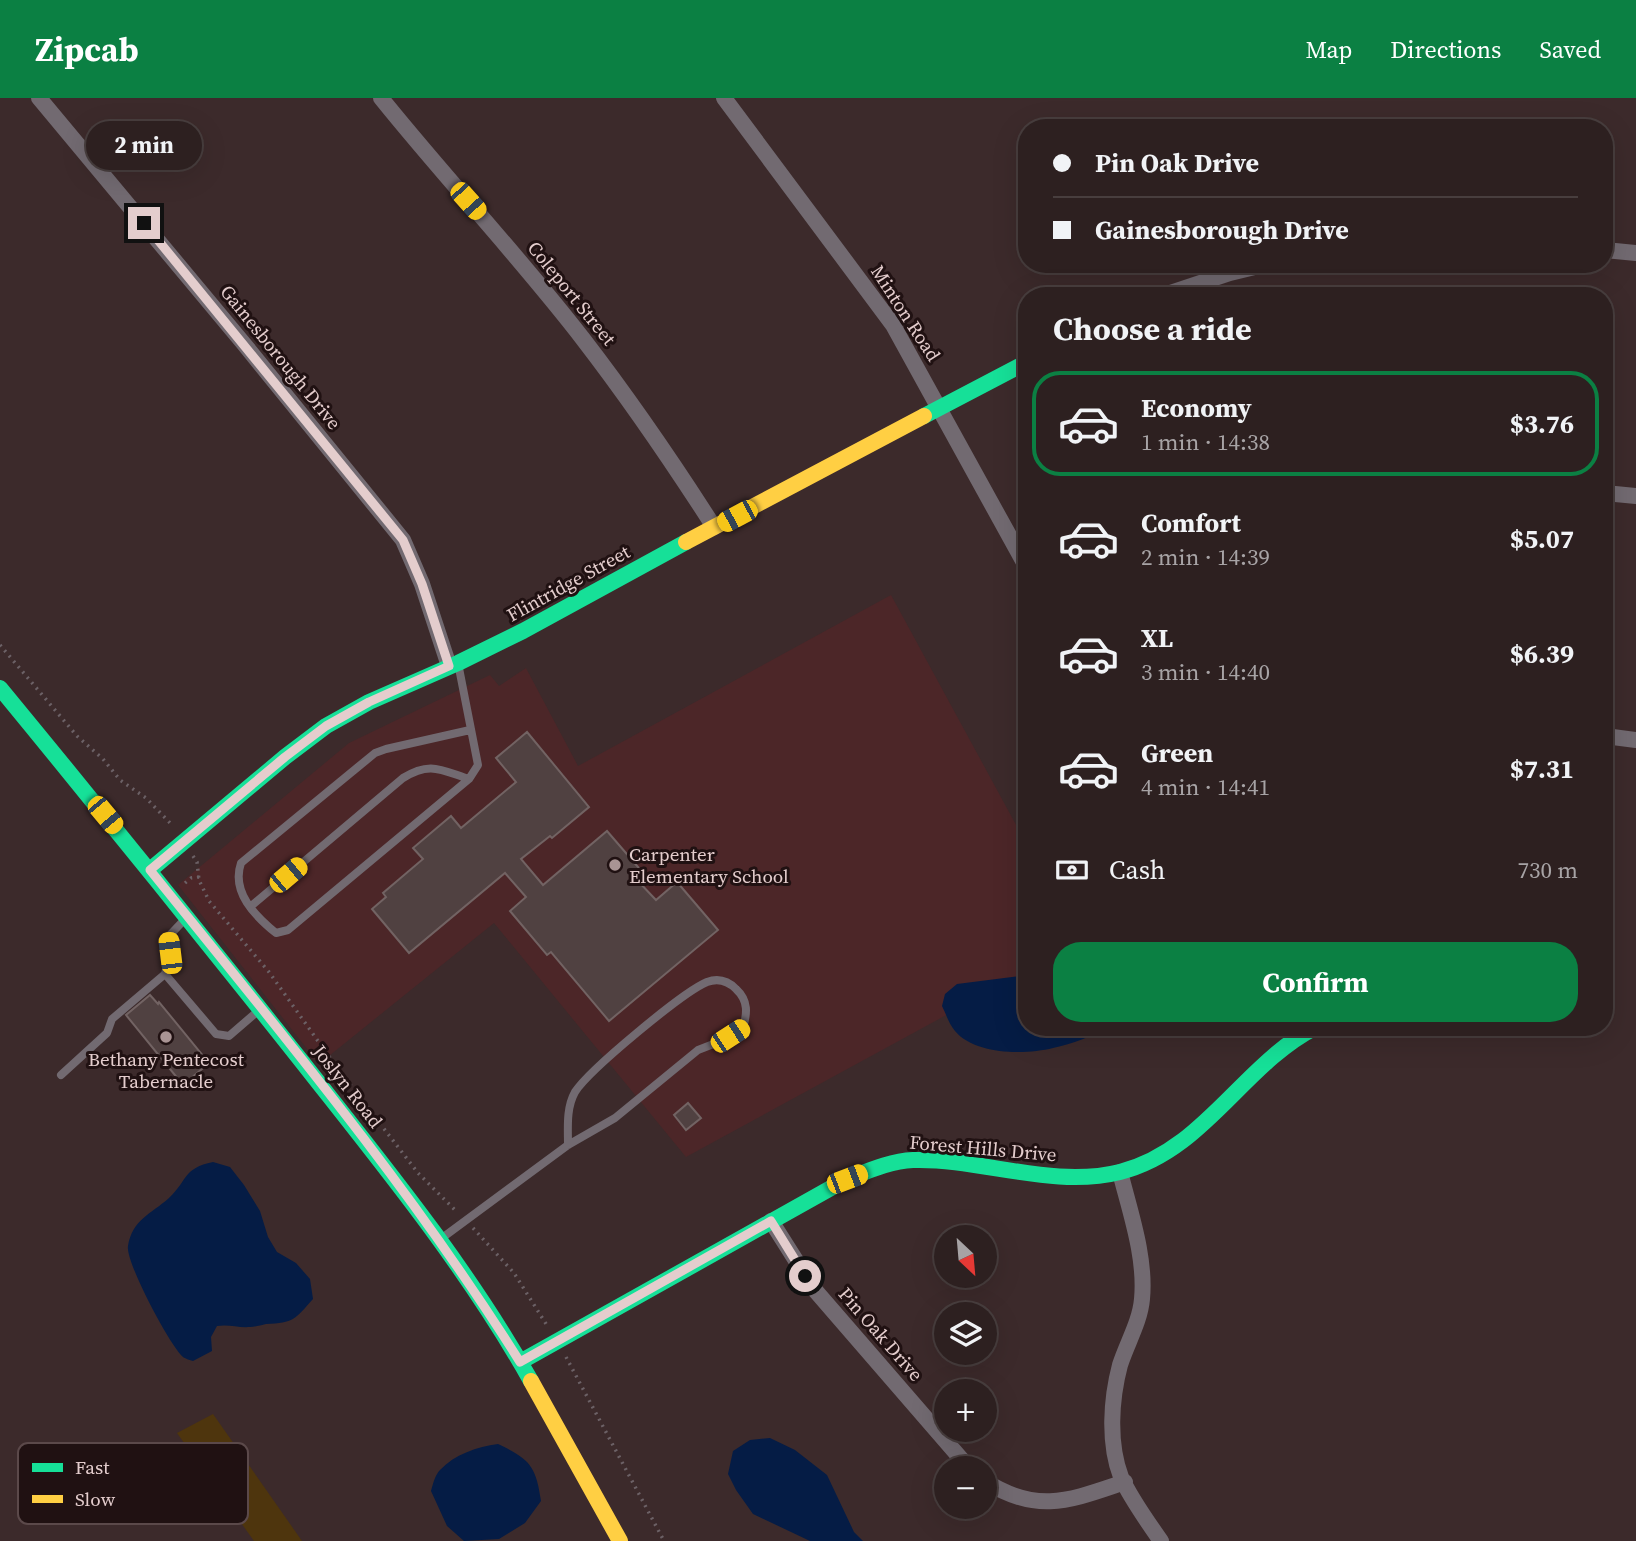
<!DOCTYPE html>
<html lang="en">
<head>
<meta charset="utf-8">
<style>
	body { margin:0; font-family:"Source Serif 4",serif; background:#392d2d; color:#f1f3f6; height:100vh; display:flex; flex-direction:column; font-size:26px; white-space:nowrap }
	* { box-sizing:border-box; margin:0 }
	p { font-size:23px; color:#a7a3a5 }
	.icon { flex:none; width:38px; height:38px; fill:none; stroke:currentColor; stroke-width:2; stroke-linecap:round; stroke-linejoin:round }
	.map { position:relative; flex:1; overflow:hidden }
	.panel { position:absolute; left:1018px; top:189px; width:595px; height:749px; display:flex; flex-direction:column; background:#2d2020; border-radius:28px; box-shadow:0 7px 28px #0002,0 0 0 2px #483e3e }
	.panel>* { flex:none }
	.banner { position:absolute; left:1018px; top:21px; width:595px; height:154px; border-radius:28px; box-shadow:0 7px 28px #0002,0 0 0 2px #483e3e; display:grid; align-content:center; height:154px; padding:0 35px; background:#2d2020 }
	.needle { width:46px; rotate:154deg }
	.fabs { position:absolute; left:934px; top:1127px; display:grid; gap:14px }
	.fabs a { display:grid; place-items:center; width:63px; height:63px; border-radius:50%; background:#2d2020; box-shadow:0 7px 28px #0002,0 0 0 2px #483e3e; font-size:35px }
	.end { position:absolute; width:32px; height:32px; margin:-16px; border:9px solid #e4cdcd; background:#111; box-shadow:0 0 0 4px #111 }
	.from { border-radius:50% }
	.bubble { position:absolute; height:49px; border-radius:24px; background:#2d2020; box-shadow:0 7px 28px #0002,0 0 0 2px #483e3e; font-size:23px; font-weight:700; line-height:49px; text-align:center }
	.car { position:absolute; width:21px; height:42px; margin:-21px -10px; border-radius:9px; box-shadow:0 0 5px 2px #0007; background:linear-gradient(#f5c518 24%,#345 0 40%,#f5c518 0 76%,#345 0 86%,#f5c518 0) }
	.banner b { display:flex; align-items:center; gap:24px; height:66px; font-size:26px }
	.banner b+b { border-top:2px solid #483e3e }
	.banner i { width:18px; height:18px; background:#f1f3f6 }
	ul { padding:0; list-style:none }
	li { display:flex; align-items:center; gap:21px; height:105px; margin:0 14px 10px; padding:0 21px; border:4px solid transparent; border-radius:28px }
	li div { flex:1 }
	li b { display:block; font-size:26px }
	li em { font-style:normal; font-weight:700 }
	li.selected { border-color:#0b8043 }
	li>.icon { width:63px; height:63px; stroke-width:1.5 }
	h2 { padding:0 35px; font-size:32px; line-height:84px }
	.pay { display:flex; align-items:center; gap:18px; height:77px; padding:0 35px; font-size:26px }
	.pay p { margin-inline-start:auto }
	.cta { display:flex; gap:14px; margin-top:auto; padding:14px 35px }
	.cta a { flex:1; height:80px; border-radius:28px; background:#0b8043; color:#fff; font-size:28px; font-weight:700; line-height:80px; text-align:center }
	header { display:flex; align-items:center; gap:42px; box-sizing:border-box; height:98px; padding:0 35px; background:#0b8043; color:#fff }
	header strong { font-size:33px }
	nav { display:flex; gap:38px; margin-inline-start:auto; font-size:24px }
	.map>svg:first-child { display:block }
	.built { fill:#4c2628 }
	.green { fill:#4e350d }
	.water { fill:#051c45 }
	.building { fill:#504141; stroke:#726363; stroke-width:2 }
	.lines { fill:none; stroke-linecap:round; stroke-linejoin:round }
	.path { stroke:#6c6166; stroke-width:3.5; stroke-dasharray:2 5; stroke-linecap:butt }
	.lane { stroke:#726a71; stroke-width:8 }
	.street { stroke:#726a71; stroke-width:16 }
	.fast { stroke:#16e098; stroke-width:16 }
	.slow { stroke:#ffcf43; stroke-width:16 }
	.route { stroke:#e4cdcd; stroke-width:9 }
	.poi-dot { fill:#a99494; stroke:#201112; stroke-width:2.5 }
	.labels { text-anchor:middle; stroke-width:6; stroke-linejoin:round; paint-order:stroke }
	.street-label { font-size:19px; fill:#e4cdcd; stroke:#201112 }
	.poi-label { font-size:19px; fill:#e4cdcd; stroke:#201112; text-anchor:start }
	.key { fill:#201112; stroke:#5b494a; stroke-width:2 }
	.key-label { font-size:19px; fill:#e4cdcd }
</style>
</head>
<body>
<header>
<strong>Zipcab</strong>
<nav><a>Map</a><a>Directions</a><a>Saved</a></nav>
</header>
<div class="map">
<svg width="1636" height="1443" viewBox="0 0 1636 1443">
	<rect width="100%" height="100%" fill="#3c2a2b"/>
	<path class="built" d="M891,497L1027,747V873L686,1059L494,825L319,966L178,787L349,645L490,577L499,588L526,570L578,668Z"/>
	<path class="green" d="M213,1316L302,1443H254L177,1335Z"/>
	<path class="water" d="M1027,877V929H1110C1091,938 1073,946 1053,950C1025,957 975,957 955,933C949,926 946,916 942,908L945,896L957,886Z
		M213,1064L230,1069L244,1087L260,1113L268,1139L277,1154L296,1165L310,1181L313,1201C295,1221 294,1225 266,1226C261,1227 255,1229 250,1229C238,1230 229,1226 217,1228L211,1239L212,1253L193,1263C192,1263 184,1260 183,1259C170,1248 125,1163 128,1148C132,1122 151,1116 169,1100C188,1082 183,1070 213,1064Z
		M770,1340L795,1352L827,1377L854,1434L863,1443H810L753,1416L736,1392L728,1376L733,1353L750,1342Z
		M498,1346C530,1361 536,1368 541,1403L525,1425L499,1441L464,1443L447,1428L431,1393C433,1386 435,1377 440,1372C455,1356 477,1349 498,1346Z"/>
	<path class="building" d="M527,634L589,709L552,740L550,738L521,761L543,787L607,733L644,776L637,782L656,802L677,784L718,832L609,923L551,854L547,857L510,813L526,799L505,775L409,855L372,811L386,799L383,795L423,761L413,750L451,718L461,730L516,684L496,660Z
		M150,897L158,906L159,904L209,965L183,987L126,917Z
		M688,1005L701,1020L686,1032L674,1017Z"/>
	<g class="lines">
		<path class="path" d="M0,547L77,638L103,661L120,682L146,700L173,728
			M193,758L197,764L199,782L209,803L269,874L335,967L418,1075L457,1114
			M185,785L191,780L199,779
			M473,1130L514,1175L548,1229
			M566,1259L664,1443"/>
		<path class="lane" d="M458,565L478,667L469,681L288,832L276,835C255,818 231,794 241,765L375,655L386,651L470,632
			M250,809L403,680C430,663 441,672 469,681
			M165,876L170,855L168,839L186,820
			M61,977L107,935L112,921L165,876L216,936L229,938L258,913
			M442,1140L568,1047L615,1020L698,952L716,945L743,930C747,916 749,903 736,891C728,883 718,880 707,884C683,894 589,972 575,994C566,1010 568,1030 568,1047"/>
		<path class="street" d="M39,0L244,246L403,442L422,486L449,568
			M381,0C447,82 519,158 583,241C630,302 673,365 714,429
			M724,0L893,227L1027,470
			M1605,152L1636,155
			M1161,198L1230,175L1267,166
			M1605,395L1636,398
			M1605,638L1636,642
			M1605,865L1606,868
			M1120,1074C1130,1114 1146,1159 1142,1201C1140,1224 1127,1245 1120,1267C1111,1301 1108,1345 1121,1379C1131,1401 1147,1423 1161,1443
			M771,1123L814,1191L969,1370
			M985,1383C1038,1417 1071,1402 1125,1384"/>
		<path class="fast" d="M924,318L1027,264
			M0,590C102,714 203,839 303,965C384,1068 467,1169 531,1283
			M150,772L285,659L326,628L369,604L458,565L523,533L686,444
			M520,1264L847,1081C868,1073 890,1063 913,1062C982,1060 1052,1091 1120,1074C1204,1053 1243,966 1316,929"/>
		<path class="slow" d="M686,444L924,318
			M531,1283L620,1443"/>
	</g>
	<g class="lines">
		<path class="route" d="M144,125L403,442L422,486L449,568L369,604L326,628L285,659L150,772C279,932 411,1090 520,1264L771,1123L805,1178"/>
	</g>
	<g class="poi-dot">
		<circle cx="615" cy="767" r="7"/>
		<circle cx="166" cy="939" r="7"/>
	</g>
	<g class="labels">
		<g class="street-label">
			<text transform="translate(572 195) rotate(51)" y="7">Coleport Street</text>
			<text transform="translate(906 215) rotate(57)" y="7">Minton Road</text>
			<text transform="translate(281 259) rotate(51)" y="7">Gainesborough Drive</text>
			<text transform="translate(568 485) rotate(-29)" y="7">Flintridge Street</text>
			<text transform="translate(348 988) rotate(52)" y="7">Joslyn Road</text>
			<text transform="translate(983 1050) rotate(5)" y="7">Forest Hills Drive</text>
			<text transform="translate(881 1236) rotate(49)" y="7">Pin Oak Drive</text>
		</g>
		<g class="poi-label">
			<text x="629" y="763">Carpenter<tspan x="629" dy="22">Elementary School</tspan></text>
			<text x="166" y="968" text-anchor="middle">Bethany Pentecost<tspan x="166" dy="22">Tabernacle</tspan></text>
		</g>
	</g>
	<rect x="18" y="1345" width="230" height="81" rx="10" class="key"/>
	<rect x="32" y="1365" width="31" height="9" fill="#16e098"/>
	<rect x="32" y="1397" width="31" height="8" fill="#ffcf43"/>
	<g class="key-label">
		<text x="75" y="1376">Fast</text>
		<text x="75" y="1408">Slow</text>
	</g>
</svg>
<div class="fabs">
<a><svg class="needle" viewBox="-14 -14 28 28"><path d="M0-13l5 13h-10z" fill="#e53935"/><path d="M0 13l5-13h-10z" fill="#a7a3a5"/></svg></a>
<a><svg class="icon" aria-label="layers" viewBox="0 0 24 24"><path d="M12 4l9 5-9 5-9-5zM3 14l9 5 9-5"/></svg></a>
<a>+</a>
<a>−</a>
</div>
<i class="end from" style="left:805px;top:1178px"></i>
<i class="end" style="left:144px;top:125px"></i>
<div class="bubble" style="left:86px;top:23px;width:116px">2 min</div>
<i class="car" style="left:468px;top:103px;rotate:138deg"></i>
<i class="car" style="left:737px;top:418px;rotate:242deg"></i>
<i class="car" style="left:105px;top:717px;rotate:140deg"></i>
<i class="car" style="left:288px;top:777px;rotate:50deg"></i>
<i class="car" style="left:170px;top:855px;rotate:353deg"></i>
<i class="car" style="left:730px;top:938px;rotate:57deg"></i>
<i class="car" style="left:847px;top:1081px;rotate:69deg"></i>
<div class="banner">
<b><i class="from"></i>Pin Oak Drive</b>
<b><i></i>Gainesborough Drive</b>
</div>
<section class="panel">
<h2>Choose a ride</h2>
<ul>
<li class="selected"><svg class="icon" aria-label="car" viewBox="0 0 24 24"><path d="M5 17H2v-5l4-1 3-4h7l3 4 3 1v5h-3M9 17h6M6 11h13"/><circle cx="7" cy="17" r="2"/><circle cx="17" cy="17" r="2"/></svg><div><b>Economy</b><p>1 min · 14:38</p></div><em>$3.76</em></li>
<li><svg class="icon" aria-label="car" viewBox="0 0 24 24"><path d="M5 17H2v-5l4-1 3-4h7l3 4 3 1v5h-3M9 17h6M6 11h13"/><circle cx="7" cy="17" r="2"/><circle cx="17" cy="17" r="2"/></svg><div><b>Comfort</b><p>2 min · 14:39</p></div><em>$5.07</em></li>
<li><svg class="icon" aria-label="car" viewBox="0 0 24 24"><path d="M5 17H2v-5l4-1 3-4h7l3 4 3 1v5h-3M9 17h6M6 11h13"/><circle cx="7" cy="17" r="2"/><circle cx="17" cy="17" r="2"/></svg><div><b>XL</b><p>3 min · 14:40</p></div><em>$6.39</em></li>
<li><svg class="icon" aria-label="car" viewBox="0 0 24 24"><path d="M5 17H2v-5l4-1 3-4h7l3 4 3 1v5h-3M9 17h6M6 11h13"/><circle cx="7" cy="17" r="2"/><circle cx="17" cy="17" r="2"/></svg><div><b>Green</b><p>4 min · 14:41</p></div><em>$7.31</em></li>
</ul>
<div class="pay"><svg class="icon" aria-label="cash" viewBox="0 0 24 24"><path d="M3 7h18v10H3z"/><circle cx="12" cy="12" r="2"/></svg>Cash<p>730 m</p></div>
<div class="cta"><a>Confirm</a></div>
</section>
</div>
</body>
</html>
